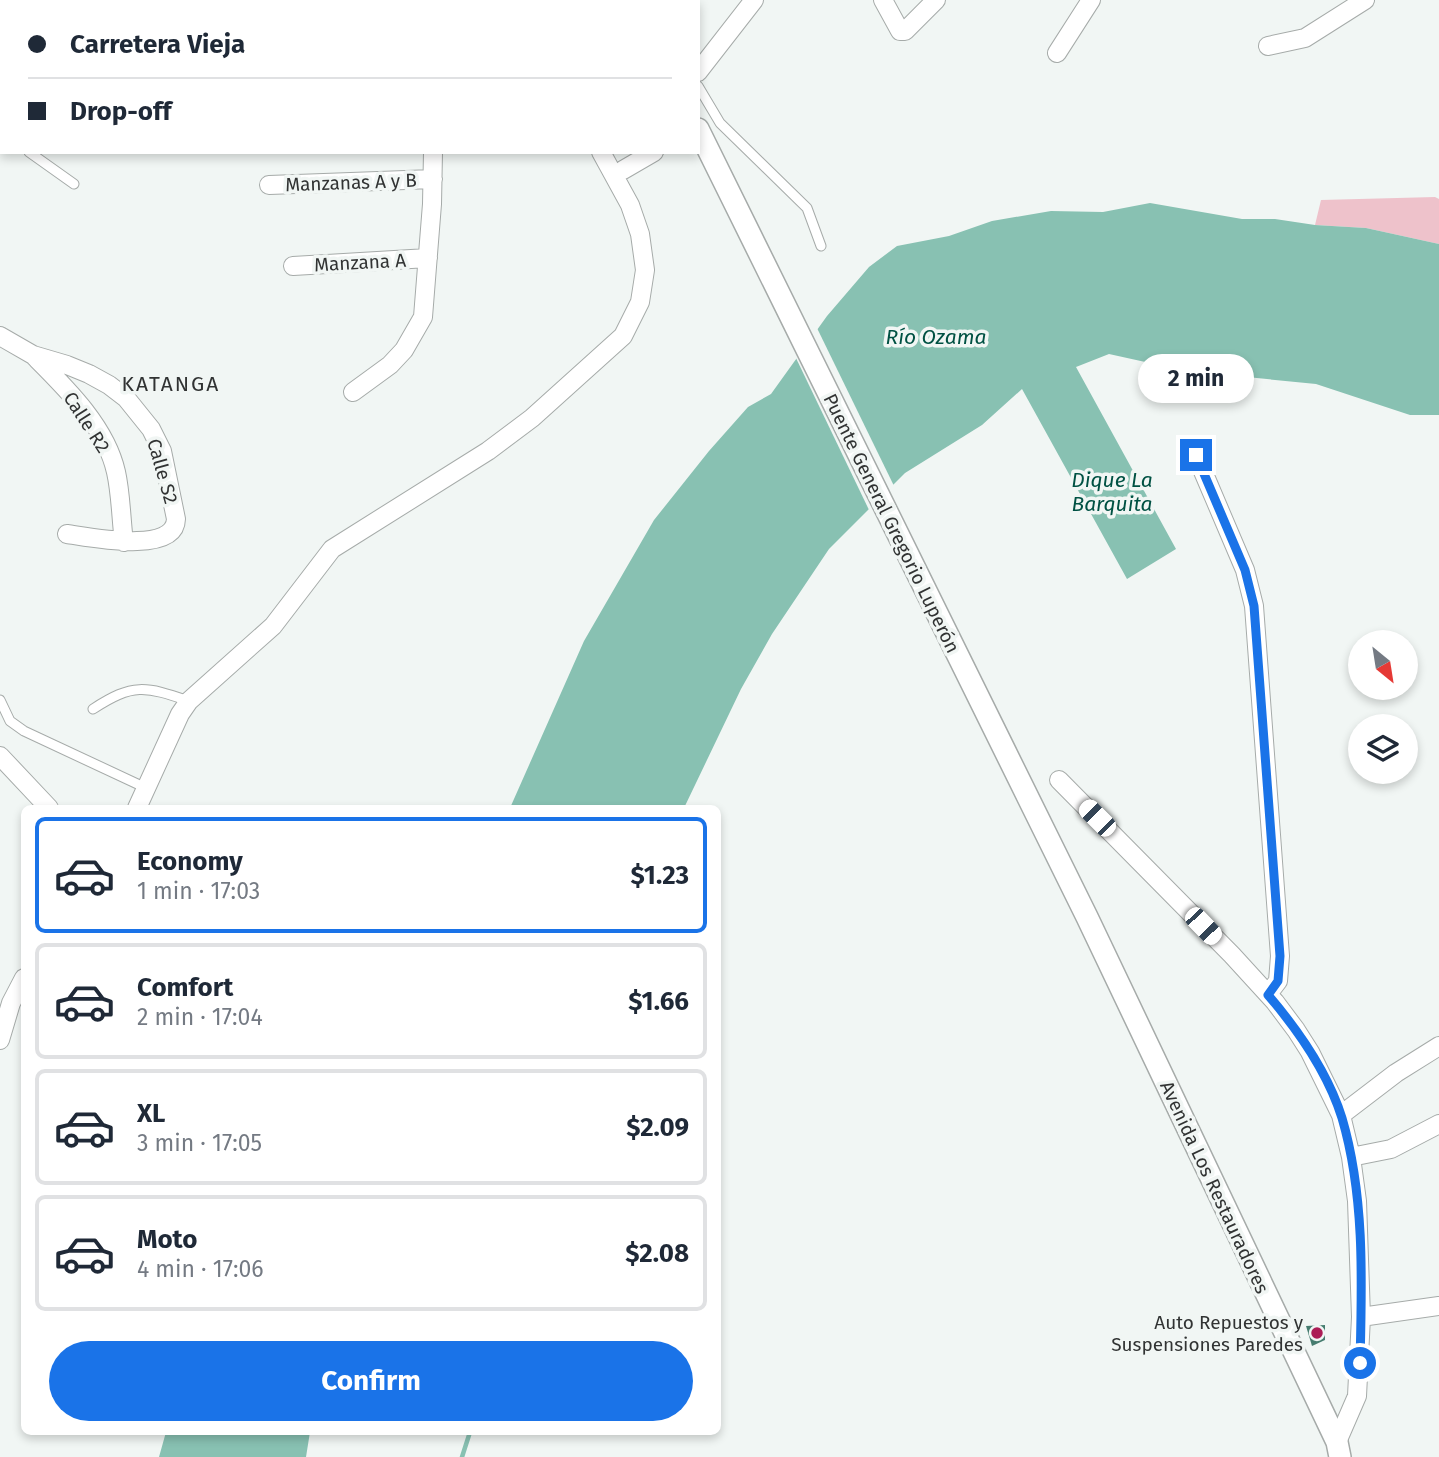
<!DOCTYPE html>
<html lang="en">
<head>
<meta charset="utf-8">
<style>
	body { margin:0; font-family:"Fira Sans",sans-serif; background:#f2f2f3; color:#1f2937; height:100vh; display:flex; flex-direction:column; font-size:26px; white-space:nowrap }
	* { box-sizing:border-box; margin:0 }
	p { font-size:23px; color:#747a83 }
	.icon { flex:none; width:38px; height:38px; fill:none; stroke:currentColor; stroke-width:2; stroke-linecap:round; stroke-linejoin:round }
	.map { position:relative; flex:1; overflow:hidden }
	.sheet { position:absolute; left:21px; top:805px; width:700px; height:630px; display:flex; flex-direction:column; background:#fff; border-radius:10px; box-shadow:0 4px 10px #0003 }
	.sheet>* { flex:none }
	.guide { position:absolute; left:0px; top:0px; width:700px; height:154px; box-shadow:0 4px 10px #0003; display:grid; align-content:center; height:154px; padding:0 28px; background:#fff }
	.needle { width:46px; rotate:150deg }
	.tools { position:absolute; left:1348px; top:630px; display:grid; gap:14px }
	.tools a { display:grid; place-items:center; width:70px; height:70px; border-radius:50%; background:#fff; box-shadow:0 4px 10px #0003; font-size:35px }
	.end { position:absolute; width:32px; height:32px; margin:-16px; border:9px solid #1a73e8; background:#fff; box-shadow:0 0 0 4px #fff }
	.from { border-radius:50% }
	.bubble { position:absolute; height:49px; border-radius:24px; background:#fff; box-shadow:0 4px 10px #0003; font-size:23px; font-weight:700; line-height:49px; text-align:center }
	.car { position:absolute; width:21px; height:42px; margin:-21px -10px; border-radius:9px; box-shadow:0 0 5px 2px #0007; background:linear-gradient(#fff 24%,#345 0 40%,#fff 0 76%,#345 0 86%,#fff 0) }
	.guide b { display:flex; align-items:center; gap:24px; height:66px; font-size:26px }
	.guide b+b { border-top:2px solid #e0e1e3 }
	.guide i { width:18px; height:18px; background:#1f2937 }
	ul { padding:12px 0 0; list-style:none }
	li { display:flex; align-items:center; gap:21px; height:116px; margin:0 14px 10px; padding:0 14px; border:4px solid #e0e1e3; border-radius:10px }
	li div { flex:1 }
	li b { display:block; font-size:26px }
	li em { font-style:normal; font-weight:700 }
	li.on { border-color:#1a73e8 }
	li>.icon { width:63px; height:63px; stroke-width:1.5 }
	.button { display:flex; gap:14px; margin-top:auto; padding:14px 28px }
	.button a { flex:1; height:80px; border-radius:42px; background:#1a73e8; color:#fff; font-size:28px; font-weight:700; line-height:80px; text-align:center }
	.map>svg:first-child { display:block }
	.green { fill:#eec2cb }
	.water { fill:#88c1b2 }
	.pier { fill:#f1f6f4 }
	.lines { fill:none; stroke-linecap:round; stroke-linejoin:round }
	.stream { stroke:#88c1b2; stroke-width:4.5 }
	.building { fill:#467c6f }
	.service-casing { stroke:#a6aba9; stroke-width:11 }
	.minor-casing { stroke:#a6aba9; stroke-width:20 }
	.tertiary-casing { stroke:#a6aba9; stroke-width:24 }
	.service { stroke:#fff; stroke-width:9 }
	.minor { stroke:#fff; stroke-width:18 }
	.tertiary { stroke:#fff; stroke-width:21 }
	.route { stroke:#1a73e8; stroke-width:9 }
	.poi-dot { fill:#ac1d56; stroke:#f1f6f4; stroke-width:2.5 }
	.labels { text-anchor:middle; stroke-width:7; stroke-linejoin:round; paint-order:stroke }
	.street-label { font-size:19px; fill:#313333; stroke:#f1f6f4 }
	.poi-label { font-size:19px; fill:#313333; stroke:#f1f6f4; text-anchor:end }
	.water-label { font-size:21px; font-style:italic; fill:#005143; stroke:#f1f6f4 }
	.neighbourhood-label { font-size:21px; letter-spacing:2px; fill:#313333; stroke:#f1f6f4 }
</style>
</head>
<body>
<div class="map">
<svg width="1439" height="1457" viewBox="0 0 1439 1457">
	<rect width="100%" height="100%" fill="#f1f6f4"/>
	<path class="green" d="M1435,197L1439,199V244L1366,228L1315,225L1321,200Z"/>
	<path class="water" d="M1150,203L1242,219H1275L1315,225L1366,228L1439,244V415H1410L1316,384L1186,371L1109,354L1076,367L1176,549L1127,579L1022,389L982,425L905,473L829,549L772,634L741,689L684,808H510L584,641L654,520L709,451L748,407L771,394L827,316L869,267L897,246L949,236L992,221L1051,211L1103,212Z
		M166,1432H310L306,1457H159Z"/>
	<path class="pier" d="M816,326L895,488L870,512L795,356Z"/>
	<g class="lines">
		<path class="stream" d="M462,1457L470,1432"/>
	</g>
	<path class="building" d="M1325,1325V1340L1312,1346L1306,1326Z"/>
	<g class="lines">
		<g class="service-casing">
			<path id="service" d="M698,86L720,123L807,208L821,246
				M0,130L2,131
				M29,152L74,184
				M0,700L10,721L24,731L146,788
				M93,709C133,683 145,686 189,701"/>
		</g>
		<g class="minor-casing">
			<path id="minor" d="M545,0V2
				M883,0L900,31H905L936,0
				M435,2V0
				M1268,46L1305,38L1365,0
				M1057,53L1091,0
				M698,72L754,0
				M623,170L654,152
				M269,185L433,179
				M293,266L428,258
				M0,336L33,355L67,365L89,374L109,385L126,398L151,429L162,451L176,519C175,555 89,537 67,534
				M35,357C67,389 106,427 116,472C121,494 121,519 124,542
				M353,392L390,365L404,350L423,317L432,204L433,152
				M1196,455L1245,570L1254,606L1280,956L1278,981L1268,994
				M0,756L49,808
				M1059,780L1232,955L1275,1002L1296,1030L1310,1052L1341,1115L1351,1157L1357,1201L1361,1317L1357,1396L1337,1442
				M137,808L180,714L189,701L273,626L332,549L488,451L532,418L623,336L640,302L645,270L640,234L630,205L601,152
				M0,1040L11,1003L24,978
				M1341,1115L1396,1073L1439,1046
				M1351,1157L1391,1149L1439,1124
				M1361,1317L1439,1306"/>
		</g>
		<g class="tertiary-casing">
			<path id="tertiary" d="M632,0L633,2
				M698,129L1087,917L1337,1442L1340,1457"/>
		</g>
		<use href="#service" class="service"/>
		<use href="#minor" class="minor"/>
		<use href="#tertiary" class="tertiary"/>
	</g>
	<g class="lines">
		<path class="route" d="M1196,455L1245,570L1254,606L1280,956L1278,981L1268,995C1298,1030 1328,1073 1342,1118C1365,1196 1362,1282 1360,1363"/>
	</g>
	<circle class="poi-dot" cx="1317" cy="1333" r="7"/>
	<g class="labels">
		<g class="street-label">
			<text transform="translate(351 182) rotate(-2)" y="7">Manzanas A y B</text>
			<text transform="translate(360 262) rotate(-3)" y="7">Manzana A</text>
			<text transform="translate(87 422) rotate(57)" y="7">Calle R2</text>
			<text transform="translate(163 471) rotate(74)" y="7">Calle S2</text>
			<text transform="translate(892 523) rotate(64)" y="7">Puente General Gregorio Luperón</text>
			<text transform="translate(1215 1187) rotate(65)" y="7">Avenida Los Restauradores</text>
		</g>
		<g class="poi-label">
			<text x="1303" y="1329">Auto Repuestos y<tspan x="1303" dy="22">Suspensiones Paredes</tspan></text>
		</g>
		<g class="water-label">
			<text x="936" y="344">Río Ozama</text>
			<text x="1112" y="487">Dique La<tspan x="1112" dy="24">Barquita</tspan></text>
		</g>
		<g class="neighbourhood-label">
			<text x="171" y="391">KATANGA</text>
		</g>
	</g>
</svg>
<div class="tools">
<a><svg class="needle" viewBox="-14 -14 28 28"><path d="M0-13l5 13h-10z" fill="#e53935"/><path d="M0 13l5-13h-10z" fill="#747a83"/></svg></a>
<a><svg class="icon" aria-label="layers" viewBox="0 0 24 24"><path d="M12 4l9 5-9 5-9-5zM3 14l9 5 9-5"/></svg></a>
</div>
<i class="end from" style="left:1360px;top:1363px"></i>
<i class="end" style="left:1196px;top:455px"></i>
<div class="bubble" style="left:1138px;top:354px;width:116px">2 min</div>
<i class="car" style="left:1097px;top:818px;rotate:315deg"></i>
<i class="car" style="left:1203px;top:926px;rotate:136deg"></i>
<div class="guide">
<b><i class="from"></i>Carretera Vieja</b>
<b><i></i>Drop-off</b>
</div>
<section class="sheet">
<ul>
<li class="on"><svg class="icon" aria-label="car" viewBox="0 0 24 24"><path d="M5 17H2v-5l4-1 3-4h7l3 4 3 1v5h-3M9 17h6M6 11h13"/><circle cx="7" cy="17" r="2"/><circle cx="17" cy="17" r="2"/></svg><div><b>Economy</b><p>1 min · 17:03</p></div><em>$1.23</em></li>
<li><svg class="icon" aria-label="car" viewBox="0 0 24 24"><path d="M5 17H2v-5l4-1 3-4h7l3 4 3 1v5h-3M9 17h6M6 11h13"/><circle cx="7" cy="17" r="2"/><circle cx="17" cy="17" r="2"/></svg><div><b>Comfort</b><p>2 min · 17:04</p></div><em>$1.66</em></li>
<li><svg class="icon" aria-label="car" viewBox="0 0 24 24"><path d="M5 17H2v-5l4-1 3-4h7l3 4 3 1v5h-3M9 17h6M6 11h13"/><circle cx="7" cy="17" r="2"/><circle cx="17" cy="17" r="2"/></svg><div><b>XL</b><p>3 min · 17:05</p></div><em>$2.09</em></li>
<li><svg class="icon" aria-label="car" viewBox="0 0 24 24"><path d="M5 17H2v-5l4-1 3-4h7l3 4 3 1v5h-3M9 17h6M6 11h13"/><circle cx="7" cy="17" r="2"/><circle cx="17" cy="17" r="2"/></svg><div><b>Moto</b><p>4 min · 17:06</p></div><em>$2.08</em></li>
</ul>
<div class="button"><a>Confirm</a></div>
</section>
</div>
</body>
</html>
